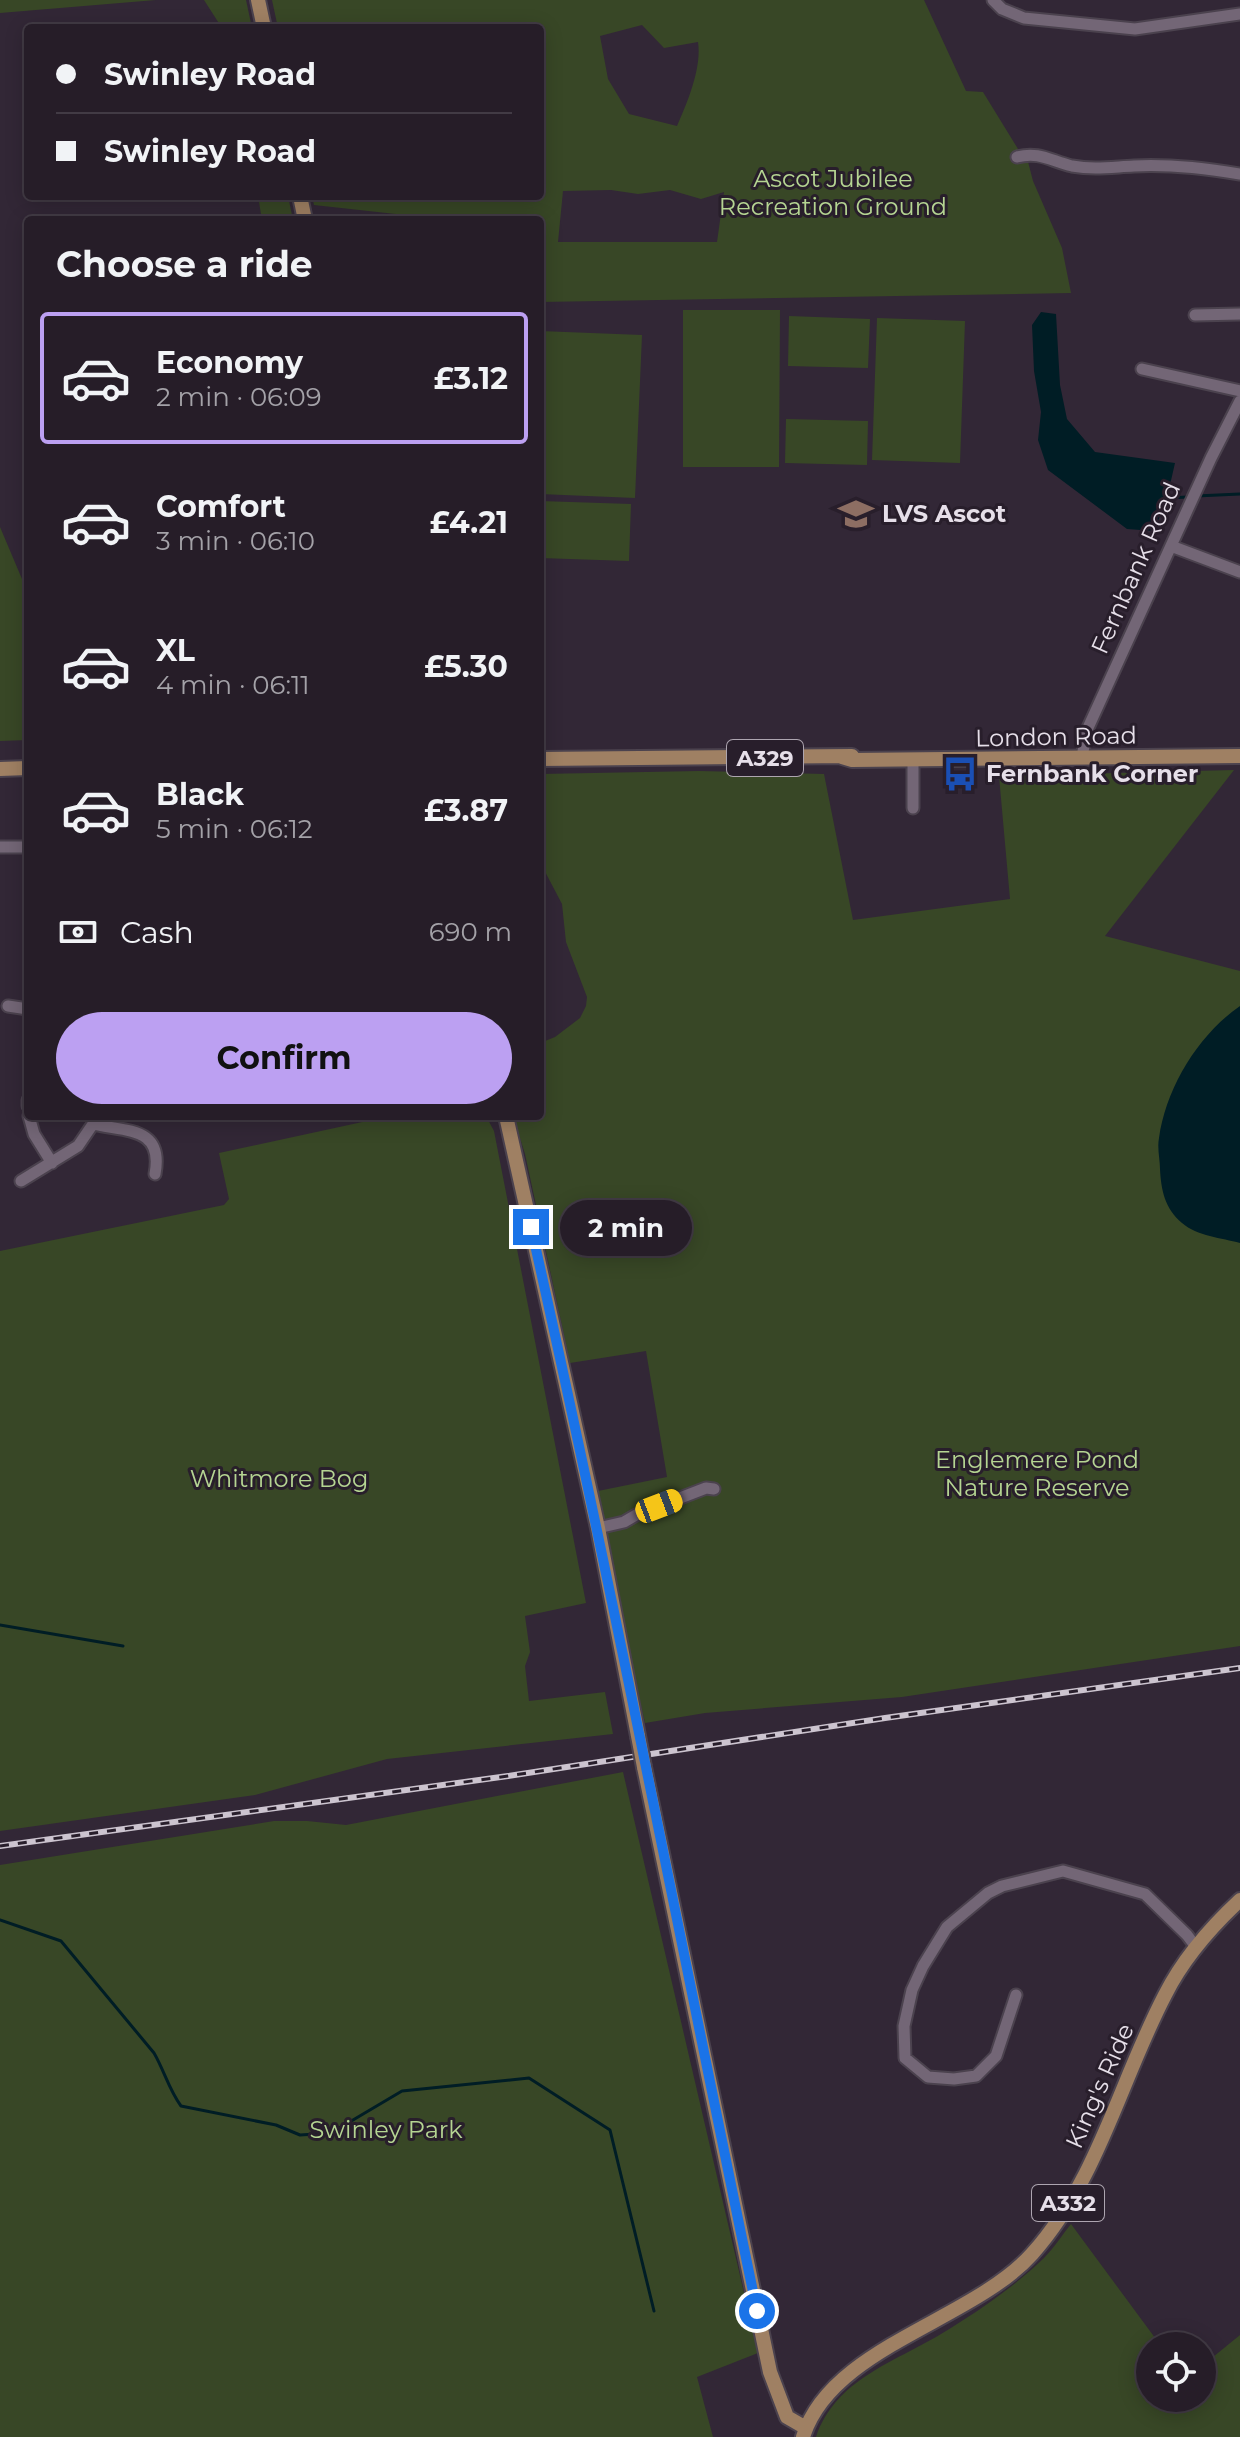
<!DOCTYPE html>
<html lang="en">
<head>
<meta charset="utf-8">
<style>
	body { margin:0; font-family:Montserrat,sans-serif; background:#2e2630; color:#f1f3f6; height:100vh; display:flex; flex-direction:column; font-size:30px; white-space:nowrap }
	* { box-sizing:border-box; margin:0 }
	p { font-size:26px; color:#a4a2a8 }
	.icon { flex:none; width:44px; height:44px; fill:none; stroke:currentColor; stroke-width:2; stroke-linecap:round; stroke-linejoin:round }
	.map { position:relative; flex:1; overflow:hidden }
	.panel { position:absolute; left:24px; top:216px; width:520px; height:904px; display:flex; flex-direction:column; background:#261d28; border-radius:8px; box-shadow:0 4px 20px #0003,0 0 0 2px #423b45 }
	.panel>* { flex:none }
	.hud { position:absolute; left:24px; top:24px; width:520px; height:176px; border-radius:8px; box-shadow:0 4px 20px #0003,0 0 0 2px #423b45; display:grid; align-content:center; height:176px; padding:0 32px; background:#261d28 }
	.controls { position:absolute; left:1136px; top:2332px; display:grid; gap:16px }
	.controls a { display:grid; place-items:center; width:80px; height:80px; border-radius:50%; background:#261d28; box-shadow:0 4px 20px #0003,0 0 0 2px #423b45; font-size:40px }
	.end { position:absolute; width:36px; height:36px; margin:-18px; border:10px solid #1a73e8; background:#fff; box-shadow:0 0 0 4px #fff }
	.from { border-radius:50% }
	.bubble { position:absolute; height:56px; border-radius:28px; background:#261d28; box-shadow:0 4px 20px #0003,0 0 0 2px #423b45; font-size:26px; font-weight:700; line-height:56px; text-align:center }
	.car { position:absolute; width:24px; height:48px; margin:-24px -12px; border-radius:10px; box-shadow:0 0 6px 2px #0007; background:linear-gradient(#f5c518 24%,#345 0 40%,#f5c518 0 76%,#345 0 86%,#f5c518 0) }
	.hud b { display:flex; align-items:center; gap:28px; height:76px; font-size:30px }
	.hud b+b { border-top:2px solid #423b45 }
	.hud i { width:20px; height:20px; background:#f1f3f6 }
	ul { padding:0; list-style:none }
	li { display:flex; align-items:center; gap:24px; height:132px; margin:0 16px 12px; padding:0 16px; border:4px solid transparent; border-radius:8px }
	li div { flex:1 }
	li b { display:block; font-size:30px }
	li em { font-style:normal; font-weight:700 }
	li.on { border-color:#bca0f2 }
	li>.icon { width:72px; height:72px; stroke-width:1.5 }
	h2 { padding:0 32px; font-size:36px; line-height:96px }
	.pay { display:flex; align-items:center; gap:20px; height:88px; padding:0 32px; font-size:30px }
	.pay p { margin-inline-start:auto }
	.primary-button { display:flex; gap:16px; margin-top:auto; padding:16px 32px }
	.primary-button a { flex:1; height:92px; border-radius:48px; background:#bca0f2; color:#111; font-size:32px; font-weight:700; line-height:92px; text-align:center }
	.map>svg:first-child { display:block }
	.green { fill:#384726; fill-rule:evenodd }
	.water { fill:#001d25 }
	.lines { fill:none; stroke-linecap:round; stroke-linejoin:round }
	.stream { stroke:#001d25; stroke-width:3 }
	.minor-casing { stroke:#4b424e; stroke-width:15 }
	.major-casing { stroke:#4b424e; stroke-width:18 }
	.minor { stroke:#736676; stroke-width:11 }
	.major { stroke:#9f8063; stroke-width:14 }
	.rail-casing { stroke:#ccc4cf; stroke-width:6 }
	.rail { stroke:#281e2b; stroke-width:3; stroke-dasharray:9; stroke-linecap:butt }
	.major-bridge-casing { stroke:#4b424e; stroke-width:18; stroke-linecap:butt }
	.major-bridge { stroke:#9f8063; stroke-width:14 }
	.route { stroke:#1a73e8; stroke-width:10 }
	.labels { text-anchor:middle; stroke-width:6; stroke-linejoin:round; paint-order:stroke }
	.shield { fill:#281e2b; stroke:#ada5b0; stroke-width:2 }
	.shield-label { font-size:22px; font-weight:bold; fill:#e6dfe9 }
	.park-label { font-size:24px; fill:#b5d592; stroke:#281e2b }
	.poi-label { font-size:24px; font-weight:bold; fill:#e6dfe9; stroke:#281e2b; text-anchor:start }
	.street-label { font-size:24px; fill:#e6dfe9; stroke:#281e2b }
</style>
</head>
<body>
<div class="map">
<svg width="1240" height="2437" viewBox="0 0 1240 2437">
	<rect width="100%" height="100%" fill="#322736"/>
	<path class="green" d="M0,0H156L0,13Z
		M204,0H246L252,28H222Z
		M272,0H924L966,91L983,92L1018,149L1026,154L1033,181L1062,248L1071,293L540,302V220H450L314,205L312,196H540V28H278ZM642,25L664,48L698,42C702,68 687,103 677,126L629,114L608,79L600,36ZM611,190L638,194L670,190L701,199L724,192L717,242H558L563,191Z
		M258,196H288L293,220H262Z
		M683,310H780L779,467H683Z
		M789,316L870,319L868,368L788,366Z
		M877,318L965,321L960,463L872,460Z
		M540,331L642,335L635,498L540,494Z
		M786,419L868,421L867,465L785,463Z
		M540,501L631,504L629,561L540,558Z
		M0,527L22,579L28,607V740L0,741Z
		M1234,770L1105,936L1240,971V1646L902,1697L705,1713L645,1723C627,1646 616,1568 598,1491L667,1477L646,1351L570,1363L525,1154L513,1116H540V1043L555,1037L580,1018L586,1006L587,997L566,942L562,904L541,864L540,774L699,771L824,774L853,920L1010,899L999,776Z
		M390,1116H486L494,1131L586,1603L525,1616L530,1652L525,1666L529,1701L605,1692L613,1734L387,1759L255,1795L0,1831V1251L224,1205L229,1199L219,1153Z
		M623,1772L758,2353L697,2377L713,2437H0V1865L274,1821H307L346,1825Z
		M1071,2224L1161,2346H1150V2398H1202V2366L1240,2335V2437H816C836,2379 893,2363 941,2334C976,2313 1014,2287 1044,2258C1054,2248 1062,2235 1071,2224Z"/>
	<path class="water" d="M1041,312L1056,314L1060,385L1067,419L1095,452L1175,463L1167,498L1154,531L1127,529L1048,470L1038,440L1041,412L1034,371L1032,325Z
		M1240,1006V1243C1222,1238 1197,1236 1182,1223C1165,1209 1161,1190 1160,1169C1160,1159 1157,1148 1159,1138C1166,1088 1198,1035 1240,1006Z"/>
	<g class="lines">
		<path class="stream" d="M1196,496L1240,494
			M1167,498L1188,497
			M0,1625L123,1646
			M0,1920L61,1941L154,2053C164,2070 169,2090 181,2106L276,2125L300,2135L331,2133L402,2091L529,2078L610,2130L654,2311"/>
		<g class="minor-casing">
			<path id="minor" d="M993,0L1002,9L1024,18L1135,29L1240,14
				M1017,157C1039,151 1051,161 1072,166C1094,170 1112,167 1134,166C1170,164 1204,168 1240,174
				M1195,315L1240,314
				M1142,369L1240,391
				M1171,546L1240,572
				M1082,757L1087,730L1211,458L1240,401
				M913,760V808
				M0,847H28
				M8,1006L28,1009
				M28,1100V1106
				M29,1116L34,1134L52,1163
				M93,1124C125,1132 164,1126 155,1174
				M21,1181L78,1146L93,1124
				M598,1528L624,1522L636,1515L706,1488L714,1489
				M1016,1995L996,2056L976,2076L954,2079L928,2077L905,2058L904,2026L912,1990L923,1966L947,1927L988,1893L1002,1886L1063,1871L1145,1894L1187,1935L1196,1947"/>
		</g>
		<g class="major-casing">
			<path id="major" d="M258,0L264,28
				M300,196L305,220
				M842,757L852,760L1240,756
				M540,759L852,756
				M0,769L28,768
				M506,1116L598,1528L638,1736
				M644,1767L770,2372L787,2417L806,2428
				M803,2437C831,2347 972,2321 1032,2254C1098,2180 1120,2081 1165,1995C1183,1959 1211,1927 1240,1900"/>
		</g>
		<use href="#minor" class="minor"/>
		<use href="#major" class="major"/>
		<g class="rail-casing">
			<path id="rail" d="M0,1846L508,1776L885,1718L1240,1668"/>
		</g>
		<use href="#rail" class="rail"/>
		<g class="major-bridge-casing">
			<path id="major-bridge" d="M638,1736L644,1767"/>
		</g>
		<use href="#major-bridge" class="major-bridge"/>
	</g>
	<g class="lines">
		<path class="route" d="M531,1227C612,1587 682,1949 757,2311"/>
	</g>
	<defs>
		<g id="school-bare" transform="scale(2.76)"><path d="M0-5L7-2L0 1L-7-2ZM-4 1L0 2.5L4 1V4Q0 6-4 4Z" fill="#8d6e63" stroke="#281e2b" stroke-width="2.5" paint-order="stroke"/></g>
		<g id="bus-bare" transform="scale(2.76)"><path d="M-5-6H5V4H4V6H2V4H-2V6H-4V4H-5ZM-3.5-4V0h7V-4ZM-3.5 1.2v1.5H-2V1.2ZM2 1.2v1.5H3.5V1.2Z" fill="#1a4fb4" stroke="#281e2b" stroke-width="2.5" paint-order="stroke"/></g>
	</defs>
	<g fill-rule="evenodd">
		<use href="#school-bare" x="856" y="514"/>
		<use href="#bus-bare" x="960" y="774"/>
	</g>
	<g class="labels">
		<g class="shield">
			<rect x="727" y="740" width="76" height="36" rx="6"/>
			<rect x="1032" y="2185" width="72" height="36" rx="6"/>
		</g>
		<g class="shield-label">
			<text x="765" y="766">A329</text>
			<text x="1068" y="2211">A332</text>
		</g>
		<g class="park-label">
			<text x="833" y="187">Ascot Jubilee<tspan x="833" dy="28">Recreation Ground</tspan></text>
			<text x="1037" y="1468">Englemere Pond<tspan x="1037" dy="28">Nature Reserve</tspan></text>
			<text x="279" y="1487">Whitmore Bog</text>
			<text x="386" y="2138">Swinley Park</text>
		</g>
		<g class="poi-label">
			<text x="882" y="522">LVS Ascot</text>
			<text x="986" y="782">Fernbank Corner</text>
		</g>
		<g class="street-label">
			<text transform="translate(1136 568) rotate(-66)" y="8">Fernbank Road</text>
			<text transform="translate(1056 737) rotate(-1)" y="8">London Road</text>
			<text transform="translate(1100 2086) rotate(-66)" y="8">King's Ride</text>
		</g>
	</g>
</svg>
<div class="controls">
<a><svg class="icon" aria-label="locate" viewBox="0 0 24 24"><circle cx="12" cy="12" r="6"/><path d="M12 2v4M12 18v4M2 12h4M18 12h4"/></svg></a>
</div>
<i class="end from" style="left:757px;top:2311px"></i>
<i class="end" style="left:531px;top:1227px"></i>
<div class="bubble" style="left:560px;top:1200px;width:132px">2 min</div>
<i class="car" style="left:659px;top:1506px;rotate:69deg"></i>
<div class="hud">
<b><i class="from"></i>Swinley Road</b>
<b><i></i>Swinley Road</b>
</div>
<section class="panel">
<h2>Choose a ride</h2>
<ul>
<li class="on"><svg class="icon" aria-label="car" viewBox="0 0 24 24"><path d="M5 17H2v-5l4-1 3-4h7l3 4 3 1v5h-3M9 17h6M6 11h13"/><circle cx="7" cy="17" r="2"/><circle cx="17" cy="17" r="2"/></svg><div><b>Economy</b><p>2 min · 06:09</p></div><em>£3.12</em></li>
<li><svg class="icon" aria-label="car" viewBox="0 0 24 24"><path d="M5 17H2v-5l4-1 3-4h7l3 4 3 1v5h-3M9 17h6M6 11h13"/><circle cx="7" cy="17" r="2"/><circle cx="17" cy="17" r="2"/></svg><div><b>Comfort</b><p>3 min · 06:10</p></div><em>£4.21</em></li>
<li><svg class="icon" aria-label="car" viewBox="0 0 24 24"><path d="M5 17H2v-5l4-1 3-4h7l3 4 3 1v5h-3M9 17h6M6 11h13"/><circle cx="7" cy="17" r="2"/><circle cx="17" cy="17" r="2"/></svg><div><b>XL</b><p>4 min · 06:11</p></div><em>£5.30</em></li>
<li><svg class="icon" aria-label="car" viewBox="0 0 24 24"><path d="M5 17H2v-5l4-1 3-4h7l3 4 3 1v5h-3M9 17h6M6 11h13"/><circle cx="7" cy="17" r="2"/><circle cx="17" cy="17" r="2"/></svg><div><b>Black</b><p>5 min · 06:12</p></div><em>£3.87</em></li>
</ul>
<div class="pay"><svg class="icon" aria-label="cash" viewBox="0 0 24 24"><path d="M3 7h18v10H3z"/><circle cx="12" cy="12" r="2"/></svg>Cash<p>690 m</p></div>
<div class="primary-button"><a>Confirm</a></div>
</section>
</div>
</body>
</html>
